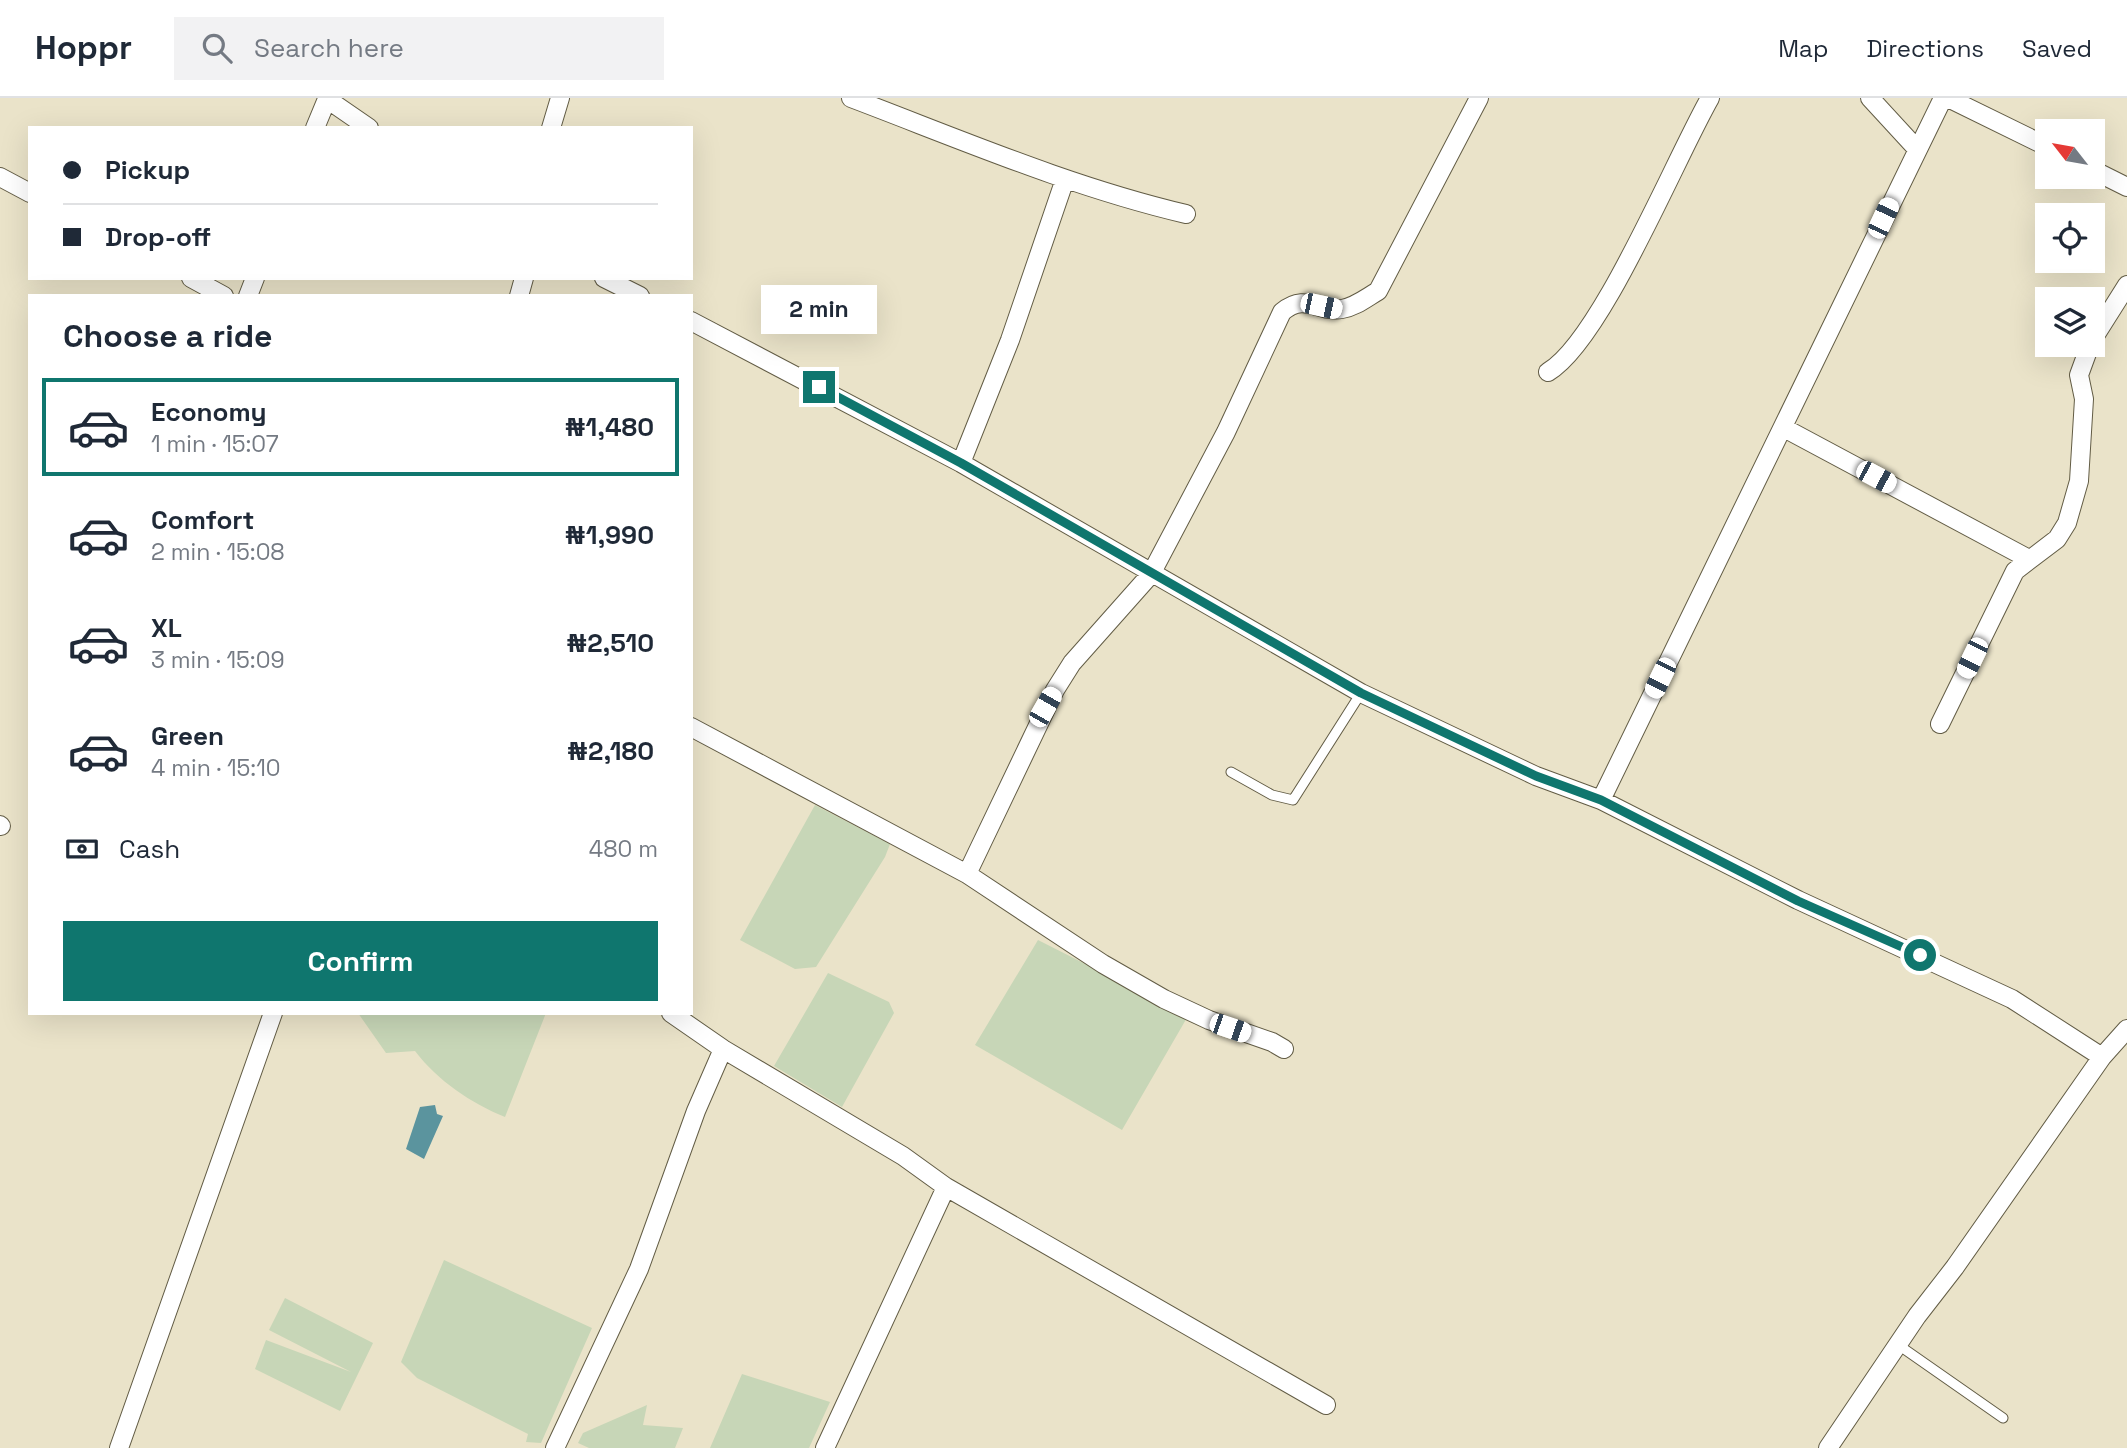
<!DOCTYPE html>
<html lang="en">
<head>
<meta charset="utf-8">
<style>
	body { margin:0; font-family:"Space Grotesk",sans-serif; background:#f2f2f3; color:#1f2937; height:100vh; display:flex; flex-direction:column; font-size:26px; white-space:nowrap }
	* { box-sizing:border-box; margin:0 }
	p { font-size:23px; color:#747a83 }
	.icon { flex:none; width:38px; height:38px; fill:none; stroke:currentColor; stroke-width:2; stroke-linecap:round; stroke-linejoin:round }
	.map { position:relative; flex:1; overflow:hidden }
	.side { position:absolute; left:28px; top:196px; width:665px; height:721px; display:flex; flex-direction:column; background:#fff; border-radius:0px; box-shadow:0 7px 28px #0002 }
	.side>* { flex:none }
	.hud { position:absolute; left:28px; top:28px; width:665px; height:154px; border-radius:0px; box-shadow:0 7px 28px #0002; display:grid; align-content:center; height:154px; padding:0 35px; background:#fff }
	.needle { width:46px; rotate:301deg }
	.tools { position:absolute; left:2035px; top:21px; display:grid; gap:14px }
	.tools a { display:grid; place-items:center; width:70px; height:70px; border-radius:0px; background:#fff; box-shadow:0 7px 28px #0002; font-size:35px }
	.end { position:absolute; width:32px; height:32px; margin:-16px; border:9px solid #0f766e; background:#fff; box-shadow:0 0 0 4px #fff }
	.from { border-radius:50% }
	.bubble { position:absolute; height:49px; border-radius:0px; background:#fff; box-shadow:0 7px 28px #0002; font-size:23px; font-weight:600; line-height:49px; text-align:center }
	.car { position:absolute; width:21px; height:42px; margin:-21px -10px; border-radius:9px; box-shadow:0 0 5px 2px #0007; background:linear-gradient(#fff 24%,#345 0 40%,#fff 0 76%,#345 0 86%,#fff 0) }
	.hud b { display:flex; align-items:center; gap:24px; height:66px; font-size:26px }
	.hud b+b { border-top:2px solid #e0e1e3 }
	.hud i { width:18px; height:18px; background:#1f2937 }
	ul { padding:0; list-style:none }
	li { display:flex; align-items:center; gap:21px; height:98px; margin:0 14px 10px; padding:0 21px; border:4px solid transparent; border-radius:0px }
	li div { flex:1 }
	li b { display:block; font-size:26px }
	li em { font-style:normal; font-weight:600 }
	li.selected { border-color:#0f766e }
	li>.icon { width:63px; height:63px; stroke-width:1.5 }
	h2 { padding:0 35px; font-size:32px; line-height:84px }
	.pay { display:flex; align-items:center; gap:18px; height:77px; padding:0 35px; font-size:26px }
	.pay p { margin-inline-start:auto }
	.cta { display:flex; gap:14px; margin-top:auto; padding:14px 35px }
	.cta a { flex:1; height:80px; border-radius:0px; background:#0f766e; color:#fff; font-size:28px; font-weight:600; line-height:80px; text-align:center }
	header { display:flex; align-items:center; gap:42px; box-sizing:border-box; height:98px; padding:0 35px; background:#fff; border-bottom:2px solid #e0e1e3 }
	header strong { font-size:33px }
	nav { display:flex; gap:38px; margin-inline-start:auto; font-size:24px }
	.search { width:490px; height:63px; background:#f2f2f3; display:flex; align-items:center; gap:18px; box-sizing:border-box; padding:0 24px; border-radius:0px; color:#747a83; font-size:26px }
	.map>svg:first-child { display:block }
	.green { fill:#c7d6b7 }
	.water { fill:#5b949e }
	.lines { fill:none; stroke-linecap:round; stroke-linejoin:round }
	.lane-casing { stroke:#625c45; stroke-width:11 }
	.street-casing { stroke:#625c45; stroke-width:20 }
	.lane { stroke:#fff; stroke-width:9 }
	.street { stroke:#fff; stroke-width:18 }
	.route { stroke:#0f766e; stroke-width:9 }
</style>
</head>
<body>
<header>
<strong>Hoppr</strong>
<div class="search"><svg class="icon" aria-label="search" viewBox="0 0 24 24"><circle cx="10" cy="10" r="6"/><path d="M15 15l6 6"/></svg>Search here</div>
<nav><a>Map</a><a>Directions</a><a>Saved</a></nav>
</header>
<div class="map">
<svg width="2127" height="1350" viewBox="0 0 2127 1350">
	<rect width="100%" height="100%" fill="#eae3c9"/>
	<path class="green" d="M815,707L890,746L885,759L816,869L795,871L740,842Z
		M1038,842L1188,918L1122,1032L975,947Z
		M828,875L889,904L894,915L842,1009L774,968Z
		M358,915H546L505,1019C471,1005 438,983 415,953L386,955Z
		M444,1162L592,1230L541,1345L526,1344L528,1336L417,1280L401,1264Z
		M285,1200L373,1245L340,1313L255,1271L266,1242L351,1274L269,1232Z
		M742,1276L830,1304L809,1350H710Z
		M647,1307L643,1327L683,1330L675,1350H589L578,1345L583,1335Z"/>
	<path class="water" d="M435,1007L437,1016L443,1018L424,1061L406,1051L420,1009Z"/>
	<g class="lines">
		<g class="lane-casing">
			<path id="lane" d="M1231,674L1272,697L1293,702L1361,595
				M1897,1246L2003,1320"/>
		</g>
		<g class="street-casing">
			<path id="street" d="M851,0C962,42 1071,89 1186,116
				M1870,0L1916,50
				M1948,0L2048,49
				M315,30L327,1L369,30
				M551,30L560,0
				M2093,72L2127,89
				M0,79L30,95
				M191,180L224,198
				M604,180L640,198
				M248,198L255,180
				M519,198L524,180
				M691,223L961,365L1361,595L1536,678L1601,702L1798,802L2012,901L2102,959
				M2093,241L2127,187
				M1548,274C1601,243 1675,61 1710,0
				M1784,330L2027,460
				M961,365L1010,242L1065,81
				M1940,626L2015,473L2057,441L2067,425L2079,383L2084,301L2079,277L2090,247
				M691,629L967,776
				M1601,702L1943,0
				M0,727L1,728
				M671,915L723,951L903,1058L946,1089L825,1350
				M1284,951L1272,944L1209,922L1164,901L1103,866L967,776L1055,592L1072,565L1151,476L1226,334L1282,214C1306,194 1317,215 1342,211C1355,209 1366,200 1378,193L1479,0
				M946,1089L1326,1307
				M119,1350L273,915
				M555,1350L639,1171L696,1013L723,951
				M1828,1350L1917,1218L1955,1169L2102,959L2127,931"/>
		</g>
		<use href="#lane" class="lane"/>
		<use href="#street" class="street"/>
	</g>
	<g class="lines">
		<path class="route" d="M819,289L961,365L1361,595L1536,678L1601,702L1798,803L1920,857"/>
	</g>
</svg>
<div class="tools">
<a><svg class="needle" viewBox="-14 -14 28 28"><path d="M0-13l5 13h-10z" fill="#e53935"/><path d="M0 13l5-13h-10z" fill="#747a83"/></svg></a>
<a><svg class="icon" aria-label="locate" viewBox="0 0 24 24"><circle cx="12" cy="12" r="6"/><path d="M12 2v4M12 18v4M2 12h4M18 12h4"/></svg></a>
<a><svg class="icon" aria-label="layers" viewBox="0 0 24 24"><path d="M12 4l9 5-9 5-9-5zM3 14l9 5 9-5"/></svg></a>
</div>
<i class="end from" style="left:1920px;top:857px"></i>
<i class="end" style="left:819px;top:289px"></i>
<div class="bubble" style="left:761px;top:187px;width:116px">2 min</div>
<i class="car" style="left:1883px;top:120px;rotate:25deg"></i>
<i class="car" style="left:1321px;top:208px;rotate:102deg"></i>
<i class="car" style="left:1876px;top:379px;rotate:118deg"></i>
<i class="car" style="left:1972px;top:560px;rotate:206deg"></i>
<i class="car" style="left:1660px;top:580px;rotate:206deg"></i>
<i class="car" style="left:1045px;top:609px;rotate:30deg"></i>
<i class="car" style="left:1230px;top:930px;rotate:109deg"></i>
<div class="hud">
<b><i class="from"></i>Pickup</b>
<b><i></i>Drop-off</b>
</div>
<section class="side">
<h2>Choose a ride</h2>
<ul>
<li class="selected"><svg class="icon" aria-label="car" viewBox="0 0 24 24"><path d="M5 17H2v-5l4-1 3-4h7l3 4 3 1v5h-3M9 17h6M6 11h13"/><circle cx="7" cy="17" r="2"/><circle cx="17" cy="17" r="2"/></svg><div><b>Economy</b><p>1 min · 15:07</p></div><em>₦1,480</em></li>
<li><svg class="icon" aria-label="car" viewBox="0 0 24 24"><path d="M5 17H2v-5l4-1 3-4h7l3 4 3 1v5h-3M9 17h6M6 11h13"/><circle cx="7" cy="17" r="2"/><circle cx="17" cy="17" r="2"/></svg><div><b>Comfort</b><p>2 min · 15:08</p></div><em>₦1,990</em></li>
<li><svg class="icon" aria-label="car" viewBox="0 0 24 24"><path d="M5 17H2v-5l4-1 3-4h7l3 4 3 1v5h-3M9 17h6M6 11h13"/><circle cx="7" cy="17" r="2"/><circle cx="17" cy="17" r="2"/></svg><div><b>XL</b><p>3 min · 15:09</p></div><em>₦2,510</em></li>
<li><svg class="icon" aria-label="car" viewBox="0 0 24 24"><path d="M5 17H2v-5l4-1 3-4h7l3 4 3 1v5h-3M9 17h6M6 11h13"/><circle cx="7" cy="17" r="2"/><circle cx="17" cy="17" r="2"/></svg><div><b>Green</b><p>4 min · 15:10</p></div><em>₦2,180</em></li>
</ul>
<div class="pay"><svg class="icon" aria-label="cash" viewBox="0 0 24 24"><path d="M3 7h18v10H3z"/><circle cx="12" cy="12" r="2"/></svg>Cash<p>480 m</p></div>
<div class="cta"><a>Confirm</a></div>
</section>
</div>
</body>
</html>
